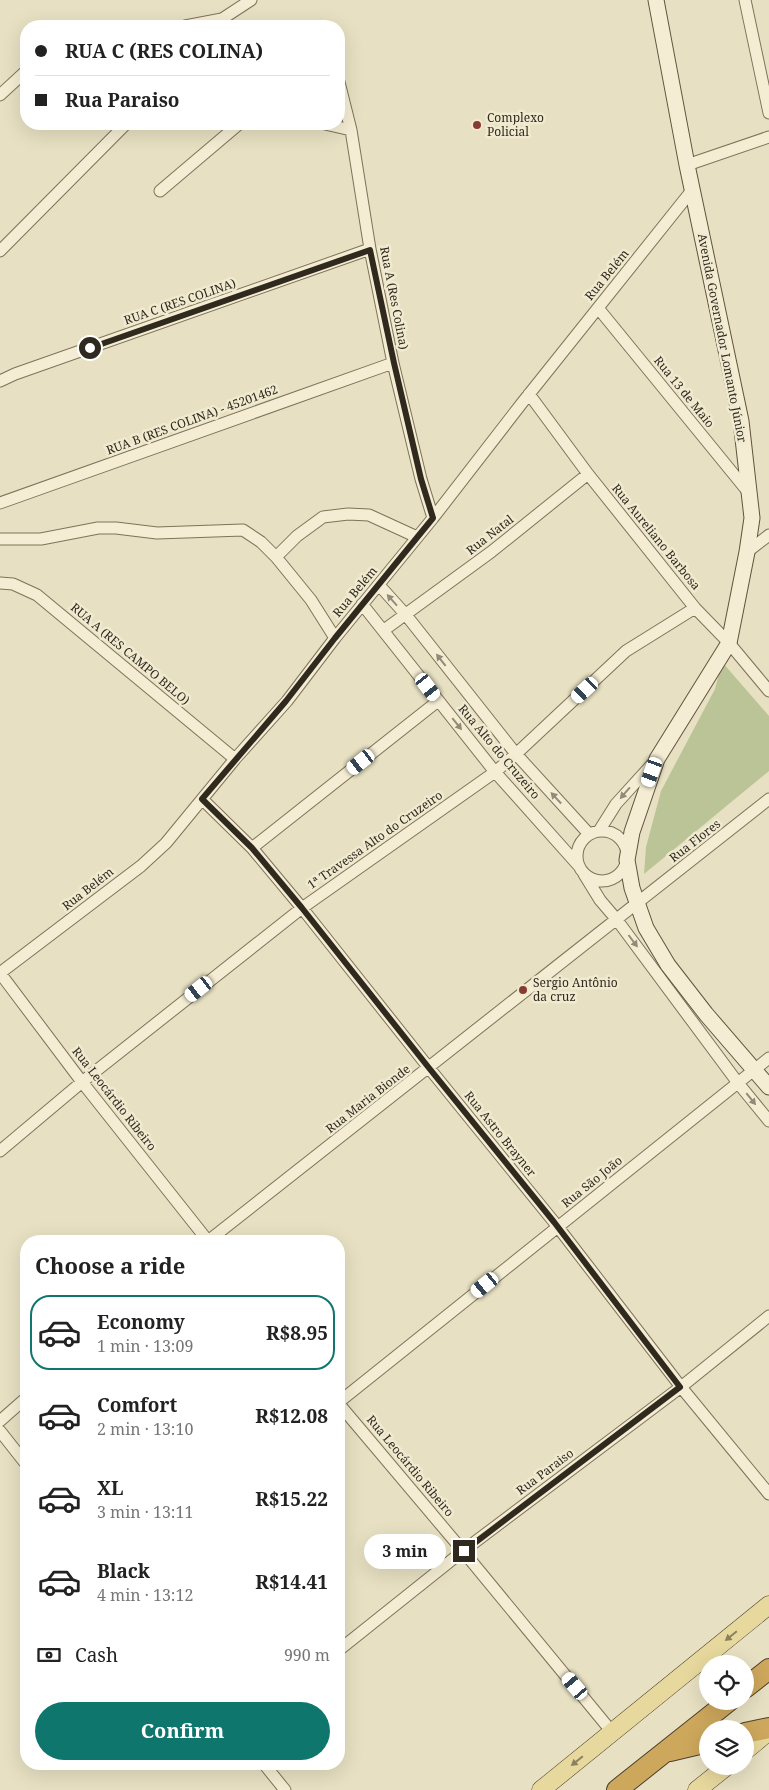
<!DOCTYPE html>
<html lang="en">
<head>
<meta charset="utf-8">
<style>
	body { margin:0; font-family:"Noto Serif",serif; background:#f6f6f6; color:#222; height:100vh; display:flex; flex-direction:column; font-size:19px; white-space:nowrap }
	* { box-sizing:border-box; margin:0 }
	p { font-size:16px; color:#767676 }
	.icon { flex:none; width:28px; height:28px; fill:none; stroke:currentColor; stroke-width:2; stroke-linecap:round; stroke-linejoin:round }
	.map { position:relative; flex:1; overflow:hidden }
	.details { position:absolute; left:20px; top:1235px; width:325px; height:535px; display:flex; flex-direction:column; background:#fff; border-radius:20px; box-shadow:0 5px 20px #0002 }
	.details>* { flex:none }
	.top-card { position:absolute; left:20px; top:20px; width:325px; height:110px; border-radius:20px; box-shadow:0 5px 20px #0002; display:grid; align-content:center; height:110px; padding:0 15px; background:#fff }
	.buttons { position:absolute; left:699px; top:1655px; display:grid; gap:10px }
	.buttons a { display:grid; place-items:center; width:55px; height:55px; border-radius:50%; background:#fff; box-shadow:0 5px 20px #0002; font-size:25px }
	.end { position:absolute; width:22px; height:22px; margin:-11px; border:6px solid #30291e; background:#fff; box-shadow:0 0 0 2px #fff }
	.from { border-radius:50% }
	.bubble { position:absolute; height:35px; border-radius:18px; background:#fff; box-shadow:0 5px 20px #0002; font-size:16px; font-weight:700; line-height:35px; text-align:center }
	.car { position:absolute; width:15px; height:30px; margin:-15px -8px; border-radius:6px; box-shadow:0 0 4px 1px #0007; background:linear-gradient(#fff 24%,#345 0 40%,#fff 0 76%,#345 0 86%,#fff 0) }
	.top-card b { display:flex; align-items:center; gap:18px; height:48px; font-size:19px }
	.top-card b+b { border-top:1px solid #e0e0e0 }
	.top-card i { width:12px; height:12px; background:#222 }
	ul { padding:0; list-style:none }
	li { display:flex; align-items:center; gap:15px; height:75px; margin:0 10px 8px; padding:0 5px; border:2px solid transparent; border-radius:20px }
	li div { flex:1 }
	li b { display:block; font-size:19px }
	li em { font-style:normal; font-weight:700 }
	li.current { border-color:#0f766e }
	li>.icon { width:45px; height:45px; stroke-width:1.5 }
	h2 { padding:0 15px; font-size:22px; line-height:60px }
	.pay { display:flex; align-items:center; gap:12px; height:55px; padding:0 15px; font-size:19px }
	.pay p { margin-inline-start:auto }
	.action { display:flex; gap:10px; margin-top:auto; padding:10px 15px }
	.action a { flex:1; height:58px; border-radius:30px; background:#0f766e; color:#fff; font-size:20px; font-weight:700; line-height:58px; text-align:center }
	.map>svg:first-child { display:block }
	.green { fill:#bac497 }
	.lines { fill:none; stroke-linecap:round; stroke-linejoin:round }
	.street-casing { stroke:#7f725b; stroke-width:13 }
	.secondary-casing { stroke:#61533e; stroke-width:17 }
	.primary-casing { stroke:#4d402f; stroke-width:19 }
	.highway-casing { stroke:#4d402f; stroke-width:22 }
	.street { stroke:#f4edd3; stroke-width:11 }
	.secondary { stroke:#f4edd3; stroke-width:15 }
	.primary { stroke:#e7d89d; stroke-width:18 }
	.highway { stroke:#cda75c; stroke-width:20 }
	.oneway { fill:#928b78 }
	.oneway2 { fill:#8c805e }
	.route { stroke:#30291e; stroke-width:6 }
	.poi-dot { fill:#863b33; stroke:#f0ead0; stroke-width:2 }
	.labels { text-anchor:middle; stroke-width:5; stroke-linejoin:round; paint-order:stroke }
	.poi-label { font-size:12px; fill:#30291e; stroke:#f0ead0; text-anchor:start }
	.street-label { font-size:12px; fill:#30291e; stroke:#f0ead0 }
</style>
</head>
<body>
<div class="map">
<svg width="769" height="1790" viewBox="0 0 769 1790">
	<rect width="100%" height="100%" fill="#e7e0c2"/>
	<path class="green" d="M722,662L769,716V771L644,874L646,847L661,791L715,689Z"/>
	<g class="lines">
		<g class="street-casing">
			<path id="street" d="M745,0L769,113
				M185,26L222,19L251,0
				M339,82L351,130L370,249L393,363L421,479L433,518
				M0,95L26,71
				M325,124L351,130
				M687,165L769,137
				M160,191L239,124
				M0,251L126,124
				M598,308L749,493
				M0,381L15,374L370,249
				M529,394L588,474L695,608L729,643L769,691
				M0,503L393,363
				M0,539H41L98,528H116L157,533L243,530L261,542L276,557L311,600L335,638
				M747,552L769,535
				M276,557L297,536L323,517L348,514L369,515L417,537
				M0,583L13,584L37,595L235,759
				M379,585L406,615L516,754L589,834
				M362,604L495,772L578,865
				M384,630L491,552L588,474
				M202,799L252,848L302,908L429,1068L554,1222L681,1387L769,1494
				M577 856a25 25 0 1 1 50 0a25 25 0 1 1-50 0Z
				M599,831L616,804L655,761
				M252,848L438,701
				M584,874L600,900L617,920L738,1083L769,1121
				M0,1151L82,1082L302,908L495,772L516,754L626,651L695,608
				M208,1241L82,1082L0,973L141,866L166,843L235,759L287,701L335,638L433,518L522,403L693,189
				M208,1241L769,799
				M339,1402L769,1058
				M339,1404L463,1551L612,1732
				M0,1421L26,1398
				M0,1431L26,1464
				M339,1650L463,1551L681,1387L769,1316
				M264,1764L285,1790"/>
		</g>
		<g class="secondary-casing">
			<path id="secondary" d="M656,0L687,165L741,421L752,518L747,552L729,643L657,759L632,832L627,860L632,888L646,928L668,965L706,1014L769,1087"/>
		</g>
		<g class="primary-casing">
			<path id="primary" d="M745,1751L769,1731
				M541,1790L769,1605
				M697,1790L727,1766"/>
		</g>
		<g class="highway-casing">
			<path id="highway" d="M745,1688L769,1669
				M745,1733L769,1728
				M670,1751L708,1742
				M617,1790L729,1701"/>
		</g>
		<use href="#street" class="street"/>
		<use href="#secondary" class="secondary"/>
		<use href="#primary" class="primary"/>
		<use href="#highway" class="highway"/>
	</g>
	<defs><path id="oneway-solid" d="M-6-.8H1V-3.2L6.5 0L1 3.2V.8H-6Z" transform="scale(1.25)"/></defs>
	<g class="oneway">
		<use href="#oneway-solid" transform="translate(392 600) rotate(-132)"/>
		<use href="#oneway-solid" transform="translate(441 660) rotate(-128)"/>
		<use href="#oneway-solid" transform="translate(457 724) rotate(51)"/>
		<use href="#oneway-solid" transform="translate(625 793) rotate(131)"/>
		<use href="#oneway-solid" transform="translate(556 798) rotate(-133)"/>
		<use href="#oneway-solid" transform="translate(633 941) rotate(53)"/>
		<use href="#oneway-solid" transform="translate(751 1099) rotate(51)"/>
	</g>
	<g class="oneway2">
		<use href="#oneway-solid" transform="translate(731 1636) rotate(141)"/>
		<use href="#oneway-solid" transform="translate(577 1761) rotate(141)"/>
	</g>
	<g class="lines">
		<path class="route" d="M90,348L370,250L394,363L421,479L433,518L335,638L286,701L202,799L252,848L302,908L429,1068L554,1222L680,1387L464,1551"/>
	</g>
	<g class="poi-dot">
		<circle cx="477" cy="125" r="5"/>
		<circle cx="523" cy="990" r="5"/>
	</g>
	<g class="labels">
		<g class="poi-label">
			<text x="487" y="122">Complexo<tspan x="487" dy="14">Policial</tspan></text>
			<text x="533" y="987">Sergio Antônio<tspan x="533" dy="14">da cruz</tspan></text>
		</g>
		<g class="street-label">
			<text transform="translate(607 275) rotate(-51)" y="4">Rua Belém</text>
			<text transform="translate(394 298) rotate(79)" y="4">Rua A (Res Colina)</text>
			<text transform="translate(180 302) rotate(-19)" y="4">RUA C (RES COLINA)</text>
			<text transform="translate(722 338) rotate(79)" y="4">Avenida Governador Lomanto Júnior</text>
			<text transform="translate(684 392) rotate(51)" y="4">Rua 13 de Maio</text>
			<text transform="translate(192 420) rotate(-20)" y="4">RUA B (RES COLINA) - 45201462</text>
			<text transform="translate(490 535) rotate(-38)" y="4">Rua Natal</text>
			<text transform="translate(656 537) rotate(51)" y="4">Rua Aureliano Barbosa</text>
			<text transform="translate(355 592) rotate(-50)" y="4">Rua Belém</text>
			<text transform="translate(130 654) rotate(40)" y="4">RUA A (RES CAMPO BELO)</text>
			<text transform="translate(499 752) rotate(50)" y="4">Rua Alto do Cruzeiro</text>
			<text transform="translate(375 840) rotate(-35)" y="4">1ª Travessa Alto do Cruzeiro</text>
			<text transform="translate(695 841) rotate(-38)" y="4">Rua Flores</text>
			<text transform="translate(88 889) rotate(-38)" y="4">Rua Belém</text>
			<text transform="translate(114 1099) rotate(52)" y="4">Rua Leocárdio Ribeiro</text>
			<text transform="translate(368 1099) rotate(-38)" y="4">Rua Maria Bionde</text>
			<text transform="translate(500 1134) rotate(51)" y="4">Rua Astro Brayner</text>
			<text transform="translate(592 1182) rotate(-39)" y="4">Rua São João</text>
			<text transform="translate(410 1466) rotate(50)" y="4">Rua Leocárdio Ribeiro</text>
			<text transform="translate(545 1472) rotate(-37)" y="4">Rua Paraiso</text>
		</g>
	</g>
</svg>
<div class="buttons">
<a><svg class="icon" aria-label="locate" viewBox="0 0 24 24"><circle cx="12" cy="12" r="6"/><path d="M12 2v4M12 18v4M2 12h4M18 12h4"/></svg></a>
<a><svg class="icon" aria-label="layers" viewBox="0 0 24 24"><path d="M12 4l9 5-9 5-9-5zM3 14l9 5 9-5"/></svg></a>
</div>
<i class="end from" style="left:90px;top:348px"></i>
<i class="end" style="left:464px;top:1551px"></i>
<div class="bubble" style="left:364px;top:1534px;width:82px">3 min</div>
<i class="car" style="left:428px;top:687px;rotate:143deg"></i>
<i class="car" style="left:585px;top:690px;rotate:227deg"></i>
<i class="car" style="left:361px;top:762px;rotate:232deg"></i>
<i class="car" style="left:652px;top:772px;rotate:200deg"></i>
<i class="car" style="left:199px;top:989px;rotate:232deg"></i>
<i class="car" style="left:485px;top:1285px;rotate:231deg"></i>
<i class="car" style="left:575px;top:1686px;rotate:320deg"></i>
<div class="top-card">
<b><i class="from"></i>RUA C (RES COLINA)</b>
<b><i></i>Rua Paraiso</b>
</div>
<section class="details">
<h2>Choose a ride</h2>
<ul>
<li class="current"><svg class="icon" aria-label="car" viewBox="0 0 24 24"><path d="M5 17H2v-5l4-1 3-4h7l3 4 3 1v5h-3M9 17h6M6 11h13"/><circle cx="7" cy="17" r="2"/><circle cx="17" cy="17" r="2"/></svg><div><b>Economy</b><p>1 min · 13:09</p></div><em>R$8.95</em></li>
<li><svg class="icon" aria-label="car" viewBox="0 0 24 24"><path d="M5 17H2v-5l4-1 3-4h7l3 4 3 1v5h-3M9 17h6M6 11h13"/><circle cx="7" cy="17" r="2"/><circle cx="17" cy="17" r="2"/></svg><div><b>Comfort</b><p>2 min · 13:10</p></div><em>R$12.08</em></li>
<li><svg class="icon" aria-label="car" viewBox="0 0 24 24"><path d="M5 17H2v-5l4-1 3-4h7l3 4 3 1v5h-3M9 17h6M6 11h13"/><circle cx="7" cy="17" r="2"/><circle cx="17" cy="17" r="2"/></svg><div><b>XL</b><p>3 min · 13:11</p></div><em>R$15.22</em></li>
<li><svg class="icon" aria-label="car" viewBox="0 0 24 24"><path d="M5 17H2v-5l4-1 3-4h7l3 4 3 1v5h-3M9 17h6M6 11h13"/><circle cx="7" cy="17" r="2"/><circle cx="17" cy="17" r="2"/></svg><div><b>Black</b><p>4 min · 13:12</p></div><em>R$14.41</em></li>
</ul>
<div class="pay"><svg class="icon" aria-label="cash" viewBox="0 0 24 24"><path d="M3 7h18v10H3z"/><circle cx="12" cy="12" r="2"/></svg>Cash<p>990 m</p></div>
<div class="action"><a>Confirm</a></div>
</section>
</div>
</body>
</html>
